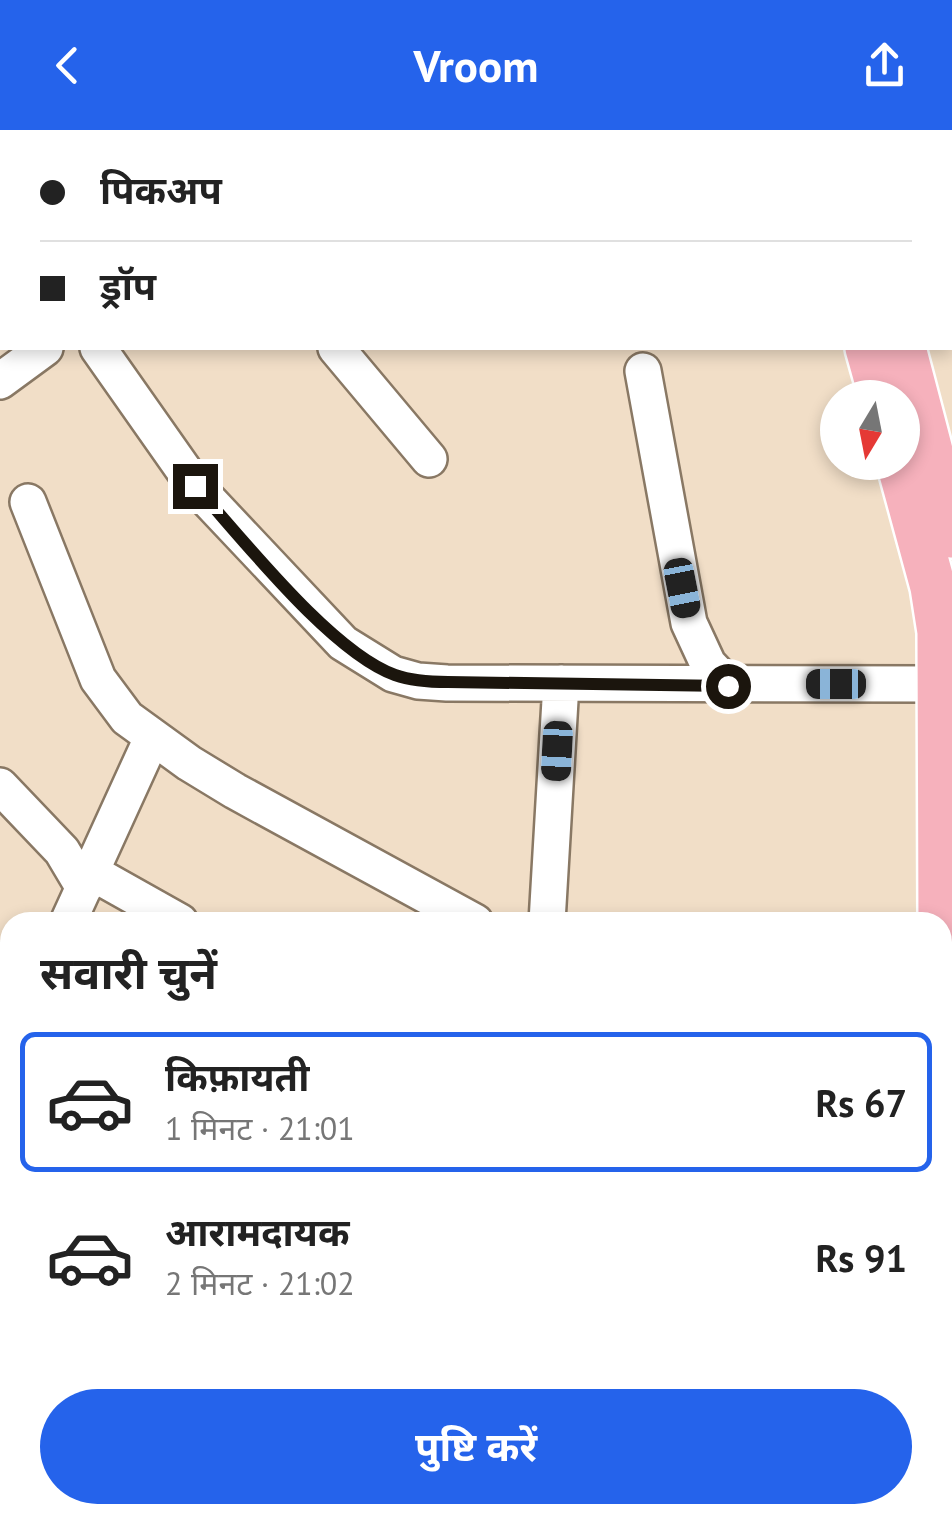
<!DOCTYPE html>
<html lang="hi">
<head>
<meta charset="utf-8">
<style>
	body { margin:0; font-family:"PT Sans","Noto Sans Devanagari",sans-serif; background:#f2f2f2; color:#222; height:100vh; display:flex; flex-direction:column; font-size:38px; white-space:nowrap }
	* { box-sizing:border-box; margin:0 }
	p { font-size:32px; color:#767676 }
	.icon { flex:none; width:55px; height:55px; fill:none; stroke:currentColor; stroke-width:2; stroke-linecap:round; stroke-linejoin:round }
	.map { position:relative; flex:1; overflow:hidden }
	.details { position:absolute; left:0px; top:782px; width:952px; height:612px; display:flex; flex-direction:column; background:#fff; border-radius:30px 30px 0 0; box-shadow:0 5px 15px #0003 }
	.details>* { flex:none }
	.banner { position:absolute; left:0px; top:0px; width:952px; height:220px; box-shadow:0 5px 15px #0003; display:grid; align-content:center; height:220px; padding:0 40px; background:#fff }
	.needle { width:65px; rotate:190deg }
	.controls { position:absolute; left:820px; top:250px; display:grid; gap:20px }
	.controls a { display:grid; place-items:center; width:100px; height:100px; border-radius:50%; background:#fff; box-shadow:0 5px 15px #0003; font-size:50px }
	.end { position:absolute; width:45px; height:45px; margin:-22px; border:12px solid #1b150d; background:#fff; box-shadow:0 0 0 5px #fff }
	.from { border-radius:50% }
	.car { position:absolute; width:30px; height:60px; margin:-30px -15px; border-radius:12px; box-shadow:0 0 8px 2px #0007; background:linear-gradient(#222 24%,#8ab4d8 0 40%,#222 0 76%,#8ab4d8 0 86%,#222 0) }
	.banner b { display:flex; align-items:center; gap:35px; height:95px; font-size:38px }
	.banner b+b { border-top:2px solid #e0e0e0 }
	.banner i { width:25px; height:25px; background:#222 }
	ul { padding:0; list-style:none }
	li { display:flex; align-items:center; gap:30px; height:140px; margin:0 20px 15px; padding:0 20px; border:5px solid transparent; border-radius:15px }
	li div { flex:1 }
	li b { display:block; font-size:38px }
	li em { font-style:normal; font-weight:700 }
	li.on { border-color:#2563eb }
	li>.icon { width:90px; height:90px; stroke-width:1.5 }
	h2 { padding:0 40px; font-size:45px; line-height:120px }
	.action { display:flex; gap:20px; margin-top:auto; padding:20px 40px }
	.action a { flex:1; height:115px; border-radius:60px; background:#2563eb; color:#fff; font-size:40px; font-weight:700; line-height:115px; text-align:center }
	header { display:flex; justify-content:space-between; align-items:center; height:130px; padding:0 40px; background:#2563eb; color:#fff; font-size:45px; font-weight:700 }
	.map>svg:first-child { display:block }
	.lines { fill:none; stroke-linecap:round; stroke-linejoin:round }
	.minor-casing { stroke:#897864; stroke-width:40 }
	.major-casing { stroke:#fff; stroke-width:50 }
	.minor { stroke:#fff; stroke-width:35 }
	.major { stroke:#f6b1bc; stroke-width:45 }
	.route { stroke:#1b150d; stroke-width:12 }
</style>
</head>
<body>
<header><svg class="icon" aria-label="back" viewBox="0 0 24 24"><path d="M15 5l-7 7 7 7"/></svg>Vroom<svg class="icon" aria-label="share" viewBox="0 0 24 24"><path d="M12 15V3M7 8l5-5 5 5M5 13v7h14v-7"/></svg></header>
<div class="map">
<svg width="952" height="1394" viewBox="0 0 952 1394">
	<rect width="100%" height="100%" fill="#f1dec7"/>
	<g class="lines">
		<g class="minor-casing">
			<path id="minor" d="M111,0L113,2
				M305,2L308,0
				M950,6H952
				M0,25L2,31
				M98,218L195,356L343,513L393,544L418,551L447,553L943,554
				M336,218L429,329
				M643,241L689,493L708,534L728,555
				M0,251L45,218
				M28,372L98,549L127,588L189,633L235,661L475,792
				M0,656L62,721L84,758
				M91,742L180,792
				M68,792L152,608
				M547,792L561,553
				M0,831L10,842
				M0,898L10,885
				M942,1038L952,1041
				M942,1092L952,1096
				M0,1316L10,1300
				M0,1367L10,1379
				M116,1394L121,1385
				M283,1394L288,1385
				M606,1394L611,1385"/>
		</g>
		<g class="major-casing">
			<path id="major" d="M807,0L808,2
				M843,0L844,2
				M868,218L882,268
				M903,218L952,405
				M899,332L933,457L940,502L941,792
				M942,1238L952,1213
				M825,1394L830,1385
				M866,1394L871,1385"/>
		</g>
		<use href="#minor" class="minor"/>
		<use href="#major" class="major"/>
	</g>
	<g class="lines">
		<path class="route" d="M195,356C242,408 331,522 395,545C412,551 429,552 448,552L728,556"/>
	</g>
</svg>
<div class="controls">
<a><svg class="needle" viewBox="-14 -14 28 28"><path d="M0-13l5 13h-10z" fill="#e53935"/><path d="M0 13l5-13h-10z" fill="#767676"/></svg></a>
</div>
<i class="end from" style="left:728px;top:556px"></i>
<i class="end" style="left:195px;top:356px"></i>
<i class="car" style="left:682px;top:458px;rotate:169deg"></i>
<i class="car" style="left:836px;top:554px;rotate:270deg"></i>
<i class="car" style="left:557px;top:621px;rotate:183deg"></i>
<div class="banner">
<b><i class="from"></i>पिकअप</b>
<b><i></i>ड्रॉप</b>
</div>
<section class="details">
<h2>सवारी चुनें</h2>
<ul>
<li class="on"><svg class="icon" aria-label="car" viewBox="0 0 24 24"><path d="M5 17H2v-5l4-1 3-4h7l3 4 3 1v5h-3M9 17h6M6 11h13"/><circle cx="7" cy="17" r="2"/><circle cx="17" cy="17" r="2"/></svg><div><b>किफ़ायती</b><p>1 मिनट · 21:01</p></div><em>Rs 67</em></li>
<li><svg class="icon" aria-label="car" viewBox="0 0 24 24"><path d="M5 17H2v-5l4-1 3-4h7l3 4 3 1v5h-3M9 17h6M6 11h13"/><circle cx="7" cy="17" r="2"/><circle cx="17" cy="17" r="2"/></svg><div><b>आरामदायक</b><p>2 मिनट · 21:02</p></div><em>Rs 91</em></li>
</ul>
<div class="action"><a>पुष्टि करें</a></div>
</section>
</div>
</body>
</html>
